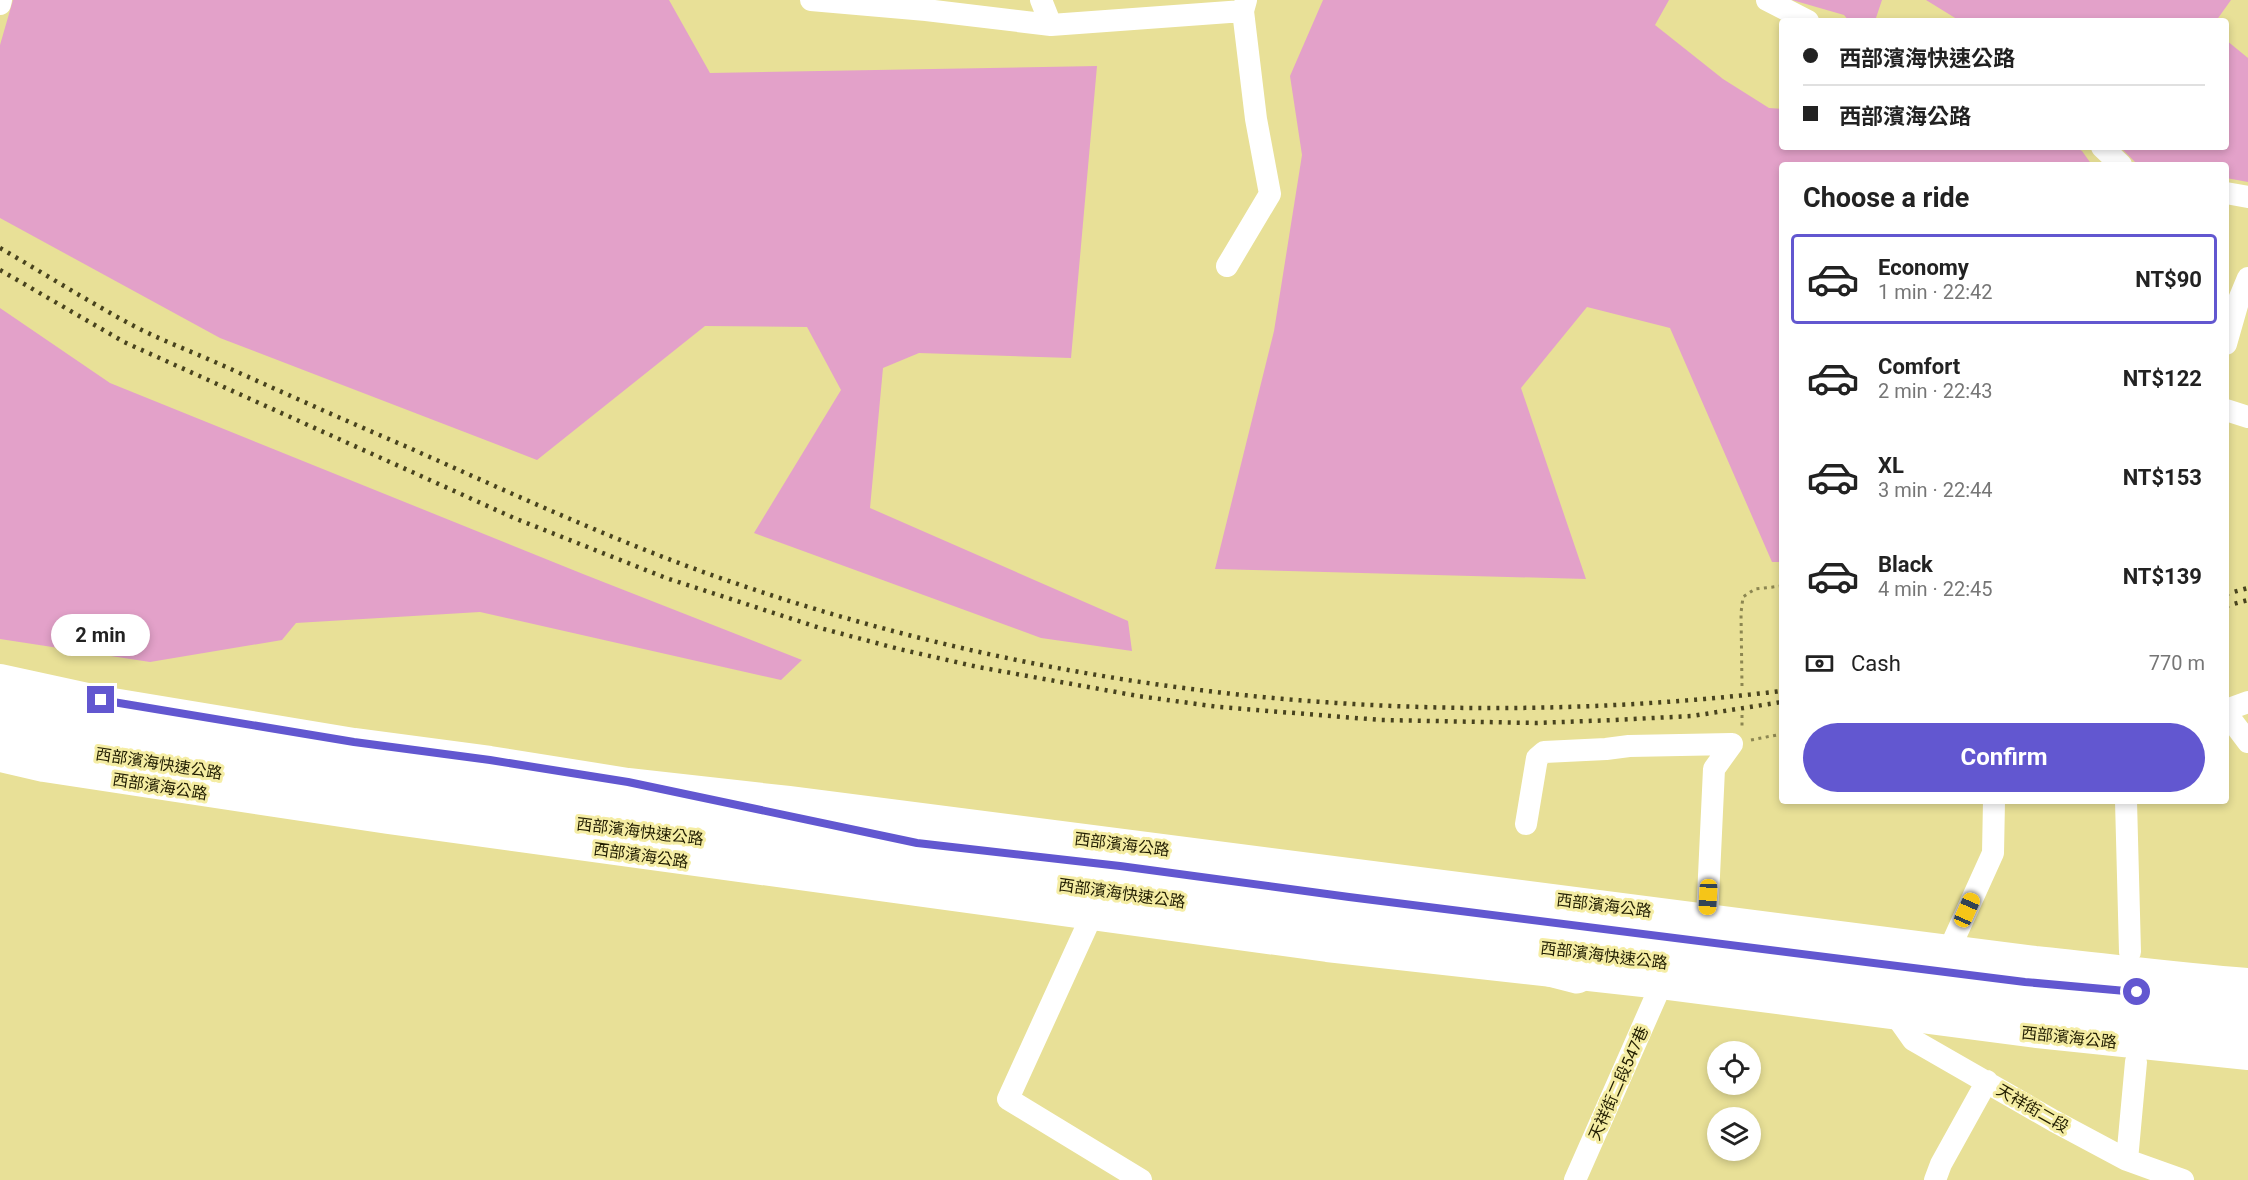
<!DOCTYPE html>
<html lang="en">
<head>
<meta charset="utf-8">
<style>
	body { margin:0; font-family:Roboto,"Noto Sans TC",sans-serif; background:#f6f6f6; color:#222; height:100vh; display:flex; flex-direction:column; font-size:22px; white-space:nowrap }
	* { box-sizing:border-box; margin:0 }
	p { font-size:20px; color:#767676 }
	.icon { flex:none; width:33px; height:33px; fill:none; stroke:currentColor; stroke-width:2; stroke-linecap:round; stroke-linejoin:round }
	.map { position:relative; flex:1; overflow:hidden }
	.sheet { position:absolute; left:1779px; top:162px; width:450px; height:642px; display:flex; flex-direction:column; background:#fff; border-radius:6px; box-shadow:0 3px 9px #0003 }
	.sheet>* { flex:none }
	.hud { position:absolute; left:1779px; top:18px; width:450px; height:132px; border-radius:6px; box-shadow:0 3px 9px #0003; display:grid; align-content:center; height:132px; padding:0 24px; background:#fff }
	.fabs { position:absolute; left:1707px; top:1041px; display:grid; gap:12px }
	.fabs a { display:grid; place-items:center; width:54px; height:54px; border-radius:50%; background:#fff; box-shadow:0 3px 9px #0003; font-size:30px }
	.end { position:absolute; width:27px; height:27px; margin:-14px; border:8px solid #6257d0; background:#fff; box-shadow:0 0 0 3px #fff }
	.from { border-radius:50% }
	.bubble { position:absolute; height:42px; border-radius:21px; background:#fff; box-shadow:0 3px 9px #0003; font-size:20px; font-weight:700; line-height:42px; text-align:center }
	.car { position:absolute; width:18px; height:36px; margin:-18px -9px; border-radius:8px; box-shadow:0 0 4px 2px #0007; background:linear-gradient(#f5c518 24%,#345 0 40%,#f5c518 0 76%,#345 0 86%,#f5c518 0) }
	.hud b { display:flex; align-items:center; gap:21px; height:57px; font-size:22px }
	.hud b+b { border-top:2px solid #e0e0e0 }
	.hud i { width:15px; height:15px; background:#222 }
	ul { padding:0; list-style:none }
	li { display:flex; align-items:center; gap:18px; height:90px; margin:0 12px 9px; padding:0 12px; border:3px solid transparent; border-radius:6px }
	li div { flex:1 }
	li b { display:block; font-size:22px }
	li em { font-style:normal; font-weight:700 }
	li.on { border-color:#6257d0 }
	li>.icon { width:54px; height:54px; stroke-width:1.5 }
	h2 { padding:0 24px; font-size:27px; line-height:72px }
	.pay { display:flex; align-items:center; gap:15px; height:66px; padding:0 24px; font-size:22px }
	.pay p { margin-inline-start:auto }
	.primary-button { display:flex; gap:12px; margin-top:auto; padding:12px 24px }
	.primary-button a { flex:1; height:69px; border-radius:36px; background:#6257d0; color:#fff; font-size:24px; font-weight:700; line-height:69px; text-align:center }
	.map>svg:first-child { display:block }
	.green { fill:#e3a1c9 }
	.lines { fill:none; stroke-linecap:round; stroke-linejoin:round }
	.path { stroke:#8c8651; stroke-width:3; stroke-dasharray:3 4.5; stroke-linecap:butt }
	.minor { stroke:#fff; stroke-width:22 }
	.major { stroke:#fff; stroke-width:28 }
	.highway { stroke:#fff; stroke-width:33 }
	.rail { stroke:#48431e; stroke-width:4.5; stroke-dasharray:3 6; stroke-linecap:butt }
	.route { stroke:#6257d0; stroke-width:8 }
	.labels { text-anchor:middle; stroke-width:6; stroke-linejoin:round; paint-order:stroke }
	.street-label { font-size:16px; fill:#211d01; stroke:#f5eda4 }
</style>
</head>
<body>
<div class="map">
<svg width="2248" height="1180" viewBox="0 0 2248 1180">
	<rect width="100%" height="100%" fill="#e8e097"/>
	<path class="green" d="M13,0H669L710,73L1097,66L1071,358L919,353L883,368L870,508L1128,621L1132,651L1041,638L754,533L841,390L807,327L705,326L537,460L220,338L0,218V45Z
		M1323,0H1669L1655,25L1723,79L1769,108L1782,109V147H2075L2082,151L2092,165H1782V562H1772L1670,328L1587,307L1521,388L1586,579L1215,569L1274,331L1302,155L1290,76Z
		M1792,0H1882L1875,21H1849L1844,15Z
		M1926,0H2231L2216,21H1960Z
		M2226,40L2248,58V182L2226,178V165L2137,164L2120,147H2226Z
		M0,308L110,383L583,574L802,660L781,680L480,612L296,623L282,640L150,662L0,639Z"/>
	<g class="lines">
		<path class="path" d="M1742,686L1741,613L1743,597L1755,589L1782,586
			M1742,715V728
			M1751,740L1782,734"/>
		<path class="minor" d="M811,0L926,10L1051,25L1243,11
			M1041,0L1051,25
			M1767,0L1808,21
			M0,4L1,0
			M2102,147L2121,165
			M2226,193L2248,197
			M1227,266L1270,194L1256,119L1243,11L1246,0
			M2226,344L2238,302L2248,278
			M2226,410L2248,417
			M2226,710L2248,702
			M2226,713L2248,742
			M2126,801L2130,952
			M1526,824L1537,758L1544,752L1606,749L1629,746L1732,744
			M1092,915L1008,1099L1141,1180
			M1707,918L1714,769L1732,744
			M1950,948L1993,853L1994,801
			M1896,1016L1913,1040L2054,1121L2127,1160L2183,1180
			M2127,1160L2136,1062
			M1575,1180L1661,985
			M1935,1180L1941,1164L1987,1081"/>
		<path class="major" d="M0,678L101,700L354,742L490,760L628,782L789,800L2035,960C2106,967 2177,977 2248,982
			M0,758L44,768L388,820L1327,948L1661,985L2037,1034L2248,1056"/>
		<path class="highway" d="M0,705L73,721L369,769L917,843L1121,866L1349,897L2025,982L2248,1003
			M0,732L58,746L205,771L640,832L995,876L1404,932L1557,948L1794,980L2059,1011L2248,1031
			M1511,960L1577,977"/>
		<path class="rail" d="M0,248C43,273 86,300 130,324C160,340 193,352 224,366C284,393 344,420 405,446C511,493 616,542 726,580C1065,698 1426,733 1782,691
			M0,270L124,342L514,518L666,578L820,628L899,649L978,667L1138,696L1219,707L1381,720L1536,723L1614,720L1692,716L1782,702
			M2226,594L2248,588
			M2226,606L2248,600"/>
	</g>
	<g class="lines">
		<path class="route" d="M101,700L354,742L490,760L628,782L917,843L1120,866L1349,897L2025,982L2137,992"/>
	</g>
	<g class="labels">
		<g class="street-label">
			<text transform="translate(159 763) rotate(9)" y="6">西部濱海快速公路</text>
			<text transform="translate(160 786) rotate(9)" y="6">西部濱海公路</text>
			<text transform="translate(640 831) rotate(7)" y="6">西部濱海快速公路</text>
			<text transform="translate(1122 844) rotate(7)" y="6">西部濱海公路</text>
			<text transform="translate(641 855) rotate(8)" y="6">西部濱海公路</text>
			<text transform="translate(1122 893) rotate(8)" y="6">西部濱海快速公路</text>
			<text transform="translate(1604 905) rotate(7)" y="6">西部濱海公路</text>
			<text transform="translate(1604 955) rotate(7)" y="6">西部濱海快速公路</text>
			<text transform="translate(2069 1037) rotate(6)" y="6">西部濱海公路</text>
			<text transform="translate(1618 1083) rotate(-66)" y="6">天祥街二段547巷</text>
			<text transform="translate(2033 1108) rotate(30)" y="6">天祥街二段</text>
		</g>
	</g>
</svg>
<div class="fabs">
<a><svg class="icon" aria-label="locate" viewBox="0 0 24 24"><circle cx="12" cy="12" r="6"/><path d="M12 2v4M12 18v4M2 12h4M18 12h4"/></svg></a>
<a><svg class="icon" aria-label="layers" viewBox="0 0 24 24"><path d="M12 4l9 5-9 5-9-5zM3 14l9 5 9-5"/></svg></a>
</div>
<i class="end from" style="left:2137px;top:992px"></i>
<i class="end" style="left:101px;top:700px"></i>
<div class="bubble" style="left:51px;top:614px;width:99px">2 min</div>
<i class="car" style="left:1708px;top:897px;rotate:183deg"></i>
<i class="car" style="left:1967px;top:910px;rotate:24deg"></i>
<div class="hud">
<b><i class="from"></i>西部濱海快速公路</b>
<b><i></i>西部濱海公路</b>
</div>
<section class="sheet">
<h2>Choose a ride</h2>
<ul>
<li class="on"><svg class="icon" aria-label="car" viewBox="0 0 24 24"><path d="M5 17H2v-5l4-1 3-4h7l3 4 3 1v5h-3M9 17h6M6 11h13"/><circle cx="7" cy="17" r="2"/><circle cx="17" cy="17" r="2"/></svg><div><b>Economy</b><p>1 min · 22:42</p></div><em>NT$90</em></li>
<li><svg class="icon" aria-label="car" viewBox="0 0 24 24"><path d="M5 17H2v-5l4-1 3-4h7l3 4 3 1v5h-3M9 17h6M6 11h13"/><circle cx="7" cy="17" r="2"/><circle cx="17" cy="17" r="2"/></svg><div><b>Comfort</b><p>2 min · 22:43</p></div><em>NT$122</em></li>
<li><svg class="icon" aria-label="car" viewBox="0 0 24 24"><path d="M5 17H2v-5l4-1 3-4h7l3 4 3 1v5h-3M9 17h6M6 11h13"/><circle cx="7" cy="17" r="2"/><circle cx="17" cy="17" r="2"/></svg><div><b>XL</b><p>3 min · 22:44</p></div><em>NT$153</em></li>
<li><svg class="icon" aria-label="car" viewBox="0 0 24 24"><path d="M5 17H2v-5l4-1 3-4h7l3 4 3 1v5h-3M9 17h6M6 11h13"/><circle cx="7" cy="17" r="2"/><circle cx="17" cy="17" r="2"/></svg><div><b>Black</b><p>4 min · 22:45</p></div><em>NT$139</em></li>
</ul>
<div class="pay"><svg class="icon" aria-label="cash" viewBox="0 0 24 24"><path d="M3 7h18v10H3z"/><circle cx="12" cy="12" r="2"/></svg>Cash<p>770 m</p></div>
<div class="primary-button"><a>Confirm</a></div>
</section>
</div>
</body>
</html>
